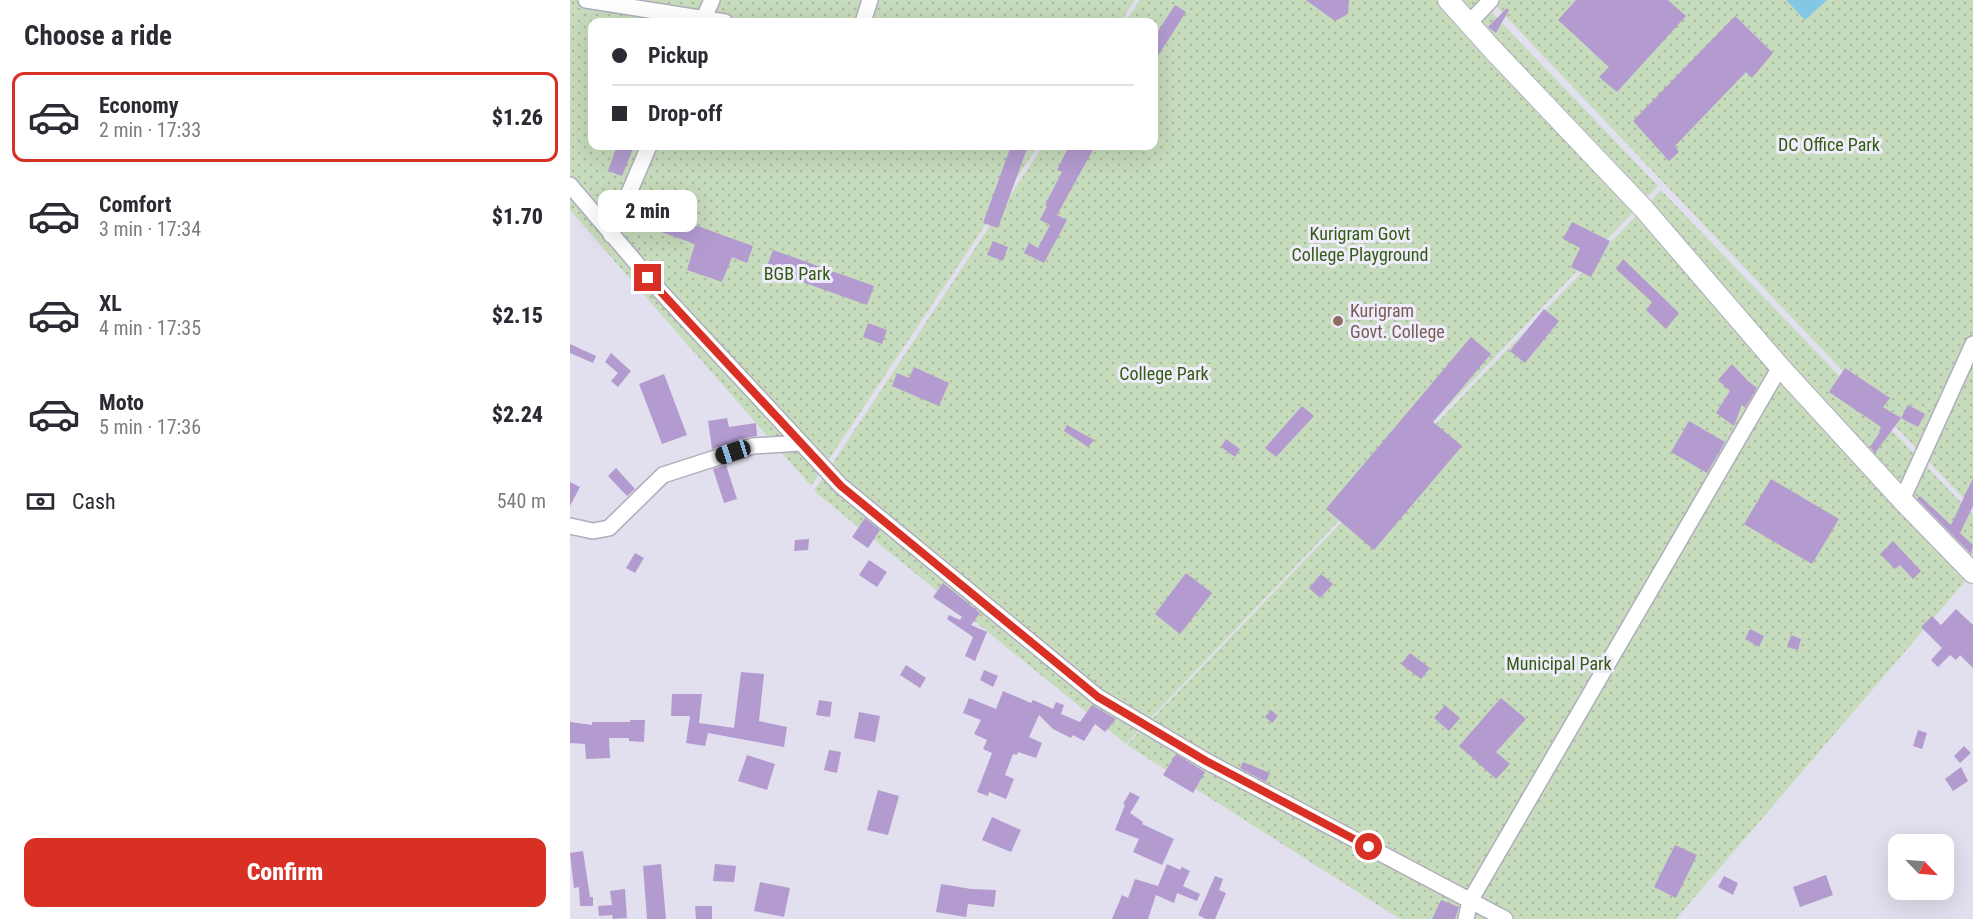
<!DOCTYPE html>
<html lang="en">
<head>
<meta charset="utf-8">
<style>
	body { margin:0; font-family:"Roboto Condensed",sans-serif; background:#f7f7f7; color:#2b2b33; height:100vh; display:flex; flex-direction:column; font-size:22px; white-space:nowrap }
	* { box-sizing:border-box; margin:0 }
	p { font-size:20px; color:#7c7c81 }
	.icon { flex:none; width:33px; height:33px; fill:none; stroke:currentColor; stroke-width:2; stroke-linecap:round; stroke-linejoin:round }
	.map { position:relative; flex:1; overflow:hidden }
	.drawer { display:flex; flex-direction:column; background:#fff; width:570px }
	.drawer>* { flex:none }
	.banner { position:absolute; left:18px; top:18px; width:570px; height:132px; border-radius:12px; box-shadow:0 6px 24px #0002; display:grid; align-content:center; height:132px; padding:0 24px; background:#fff }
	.needle { width:39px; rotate:115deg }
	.tools { position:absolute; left:1318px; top:834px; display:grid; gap:12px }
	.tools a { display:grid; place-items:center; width:66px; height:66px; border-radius:12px; background:#fff; box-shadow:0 6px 24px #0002; font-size:30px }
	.end { position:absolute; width:27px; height:27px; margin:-14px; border:8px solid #d93025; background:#fff; box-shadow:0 0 0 3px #fff }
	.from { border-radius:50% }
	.bubble { position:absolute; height:42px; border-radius:12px; background:#fff; box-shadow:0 6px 24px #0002; font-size:20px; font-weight:800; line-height:42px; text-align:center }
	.car { position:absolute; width:18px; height:36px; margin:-18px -9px; border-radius:8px; box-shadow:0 0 4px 2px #0007; background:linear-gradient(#222 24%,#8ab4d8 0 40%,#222 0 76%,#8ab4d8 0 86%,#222 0) }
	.banner b { display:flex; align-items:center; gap:21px; height:57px; font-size:22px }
	.banner b+b { border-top:2px solid #e1e1e2 }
	.banner i { width:15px; height:15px; background:#2b2b33 }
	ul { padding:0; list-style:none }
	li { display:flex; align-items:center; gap:18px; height:90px; margin:0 12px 9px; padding:0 12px; border:3px solid transparent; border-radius:12px }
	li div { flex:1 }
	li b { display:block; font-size:22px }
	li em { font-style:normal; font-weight:800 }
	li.active { border-color:#d93025 }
	li>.icon { width:54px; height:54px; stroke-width:1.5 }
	h2 { padding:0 24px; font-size:27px; line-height:72px }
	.pay { display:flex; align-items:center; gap:15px; height:66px; padding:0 24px; font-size:22px }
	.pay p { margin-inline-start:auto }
	.button { display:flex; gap:12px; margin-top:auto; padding:12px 24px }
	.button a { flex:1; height:69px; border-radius:12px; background:#d93025; color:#fff; font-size:24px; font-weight:800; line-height:69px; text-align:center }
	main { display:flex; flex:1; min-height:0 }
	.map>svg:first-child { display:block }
	.park { fill:url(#park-dots) }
	.water { fill:#82c7e3 }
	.building { fill:#b39bd0 }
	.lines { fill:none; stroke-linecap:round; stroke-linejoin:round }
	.minor-casing { stroke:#b0adbc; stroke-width:18 }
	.major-casing { stroke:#b0adbc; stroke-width:22 }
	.minor { stroke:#fff; stroke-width:15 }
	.major { stroke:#fff; stroke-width:20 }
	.route { stroke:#d93025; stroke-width:8 }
	.education-dot { fill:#8d6e63; stroke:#efecfc; stroke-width:2 }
	.labels { text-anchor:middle; stroke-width:6; stroke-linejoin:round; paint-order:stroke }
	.park-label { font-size:18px; fill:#335b11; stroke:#efecfc }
	.education-label { font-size:18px; fill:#785e54; stroke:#efecfc; text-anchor:start }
</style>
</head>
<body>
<main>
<section class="drawer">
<h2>Choose a ride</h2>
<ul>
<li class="active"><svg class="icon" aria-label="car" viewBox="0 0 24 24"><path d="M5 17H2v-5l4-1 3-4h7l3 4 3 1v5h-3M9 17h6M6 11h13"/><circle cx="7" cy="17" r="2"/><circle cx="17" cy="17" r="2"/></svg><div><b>Economy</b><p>2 min · 17:33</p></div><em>$1.26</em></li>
<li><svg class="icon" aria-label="car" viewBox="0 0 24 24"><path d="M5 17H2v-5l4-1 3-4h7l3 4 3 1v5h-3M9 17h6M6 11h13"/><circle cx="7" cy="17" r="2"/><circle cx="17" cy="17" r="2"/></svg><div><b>Comfort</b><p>3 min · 17:34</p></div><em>$1.70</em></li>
<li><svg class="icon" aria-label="car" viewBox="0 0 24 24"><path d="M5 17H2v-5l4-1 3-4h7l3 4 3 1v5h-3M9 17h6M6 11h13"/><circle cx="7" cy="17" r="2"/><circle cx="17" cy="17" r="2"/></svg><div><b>XL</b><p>4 min · 17:35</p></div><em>$2.15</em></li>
<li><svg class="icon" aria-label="car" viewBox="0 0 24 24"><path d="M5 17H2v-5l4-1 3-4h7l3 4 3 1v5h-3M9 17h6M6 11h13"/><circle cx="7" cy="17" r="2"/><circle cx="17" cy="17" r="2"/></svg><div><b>Moto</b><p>5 min · 17:36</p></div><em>$2.24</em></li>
</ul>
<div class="pay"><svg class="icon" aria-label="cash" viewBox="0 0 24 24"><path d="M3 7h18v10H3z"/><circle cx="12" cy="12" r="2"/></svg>Cash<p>540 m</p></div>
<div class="button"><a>Confirm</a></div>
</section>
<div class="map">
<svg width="1403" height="919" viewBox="0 0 1403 919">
	<defs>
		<pattern id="park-dots" width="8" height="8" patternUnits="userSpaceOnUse" patternTransform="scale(1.5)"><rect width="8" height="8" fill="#c7dcbc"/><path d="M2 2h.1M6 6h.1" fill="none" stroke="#aabca1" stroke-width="1.8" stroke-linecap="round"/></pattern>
	</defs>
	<rect width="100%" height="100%" fill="#e2dfee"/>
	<path class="park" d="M0,0H565L550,22H22V146H468L241,486L0,210Z
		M570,0H910L1088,186L556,744L244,491L473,146H584V22H555Z
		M920,0H1403V508Z
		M1091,190L1403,515V572L1106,919H830L557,745Z"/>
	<path class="water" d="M1216,0H1257L1235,20Z"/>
	<path class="building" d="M736,0H779L778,14L765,21Z
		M1006,0H1098L1116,16L1047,92L1029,77L1039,67L988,20Z
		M605,5L616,12L584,62V37Z
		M937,8L939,10L926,33L918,27Z
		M1165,16L1203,53L1182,78L1176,72L1105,146L1109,152L1099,161L1063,121Z
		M47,146H64L52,176L38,171Z
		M441,146H458L428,228L413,223Z
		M499,146H525L487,215L497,220L474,263L454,253L459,243L468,248L480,225L470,220L477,206L475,205L492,172L487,170Z
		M83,210L183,246L177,263L162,257L152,282L117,270L125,244L77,227Z
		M1002,222L1040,241L1021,277L1001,267L1010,248L993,239Z
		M423,241L438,247L433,261L417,255Z
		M203,250L304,286L297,305L196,269Z
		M1053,259L1109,313L1096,329L1076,310L1082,302L1046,269Z
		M974,309L989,321L955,363L940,351Z
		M298,323L317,330L312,344L293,337Z
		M901,337L921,354L863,422L892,446L804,550L756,509Z
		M0,344L26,356L23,363L0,353Z
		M41,353L61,371L48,387L41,381L48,373L35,362Z
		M1162,364L1178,381L1187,388L1175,408L1172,404L1164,426L1146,413L1160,391L1148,380Z
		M344,367L379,383L369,406L322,386L327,373L339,378Z
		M1275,368L1320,398L1313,407L1331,418L1305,453L1300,447L1310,432L1309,431L1311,427L1259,392Z
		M94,374L117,435L92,444L69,384Z
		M1338,405L1355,414L1348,427L1331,418Z
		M732,406L744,416L706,457L695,448Z
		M157,418L159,427L186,423L187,436L168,439V441L142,449L138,421Z
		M1119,421L1155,442L1137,473L1101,452Z
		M497,425L524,440L518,447L494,431Z
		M656,439L670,449L665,457L651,447Z
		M156,465L167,499L154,503L143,469Z
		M46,468L65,489L57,496L38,476Z
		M1403,478V506L1390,533L1403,545L1401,554L1347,499L1350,496L1381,525Z
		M1201,479L1269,519L1242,564L1174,524Z
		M0,482L10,487L0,506Z
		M295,518L310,530L298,548L282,537Z
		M239,539L238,550L224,551L225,540Z
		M1323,541L1351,571L1343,579L1330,565L1325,569L1310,554Z
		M65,553L74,558L65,573L56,568Z
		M299,560L317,572L307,587L289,575Z
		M616,573L642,593L610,634L585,614Z
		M751,574L763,584L750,598L739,588Z
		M373,583L410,613L401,625L417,632L405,661L395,656L403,637L377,619L379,615L390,620L392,617L363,597Z
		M1386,609L1403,625V668L1390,655L1386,660L1380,655L1368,667L1361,660L1372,648L1351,627L1362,616L1371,625Z
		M1180,629L1194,636L1189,647L1175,639Z
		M1221,635L1231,639L1228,650L1217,647Z
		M840,653L860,668L851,679L831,664Z
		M336,665L356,678L350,688L330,675Z
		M414,670L428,676L423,687L410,680Z
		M171,672L194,674L189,721L217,727L214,747L138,733L135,746L116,743L120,716H101L102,694H132L129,723L164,728Z
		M433,691L461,703L463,700L483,709L486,702L494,705L491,714L510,722L522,705L546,719L535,732L525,724L514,741L503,735L501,738L483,729L469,715L459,737L472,743L466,758L448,752L447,755L443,754L435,775L444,779L436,799L419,792L418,796L407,792L422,753L413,749L417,740L404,734L411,720L393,713L399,698L426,709Z
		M931,698L956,719L926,752L940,764L926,779L889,746Z
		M249,700L262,702L260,717L246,715Z
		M875,705L890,718L879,731L864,718Z
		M701,710L708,716L702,723L695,717Z
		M289,712L310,716L305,742L284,738Z
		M60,720H75L74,742L59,741V738H39L40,758L16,759L15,744L0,743V722L22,725V722H60Z
		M1348,730L1357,733L1352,749L1343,746Z
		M1394,746L1401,753L1390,763L1384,756Z
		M259,750L271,752L267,773L254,770Z
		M606,754L635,772L623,793L593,775Z
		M177,755L205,764L197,790L168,781Z
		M673,762L700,773L696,782L670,768Z
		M1391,767L1398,781L1383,791L1375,779Z
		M308,790L329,796L318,835L297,830Z
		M560,792L570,797L560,813L573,822L572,824L604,839L592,865L563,852L569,839L545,830L555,805L553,804Z
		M422,817L451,830L441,852L412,840Z
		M1105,845L1127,855L1106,898L1084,887Z
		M13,851L20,897H23V906H10L9,887L4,888L0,853Z
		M91,864L96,919H77L73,866Z
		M145,864L166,866L164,882L143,881Z
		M597,864L610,870L612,867L620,871L613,886L630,894L627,901L607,893L604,903L586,895L578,919H542L552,895L558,898L565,879L588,886Z
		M1256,875L1263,895L1230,907L1223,887Z
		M645,876L653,879L649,890L656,893L645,919H636L628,915Z
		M1154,876L1168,883L1163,895L1148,887Z
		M190,882L220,888L214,917L184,911Z
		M371,884L401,889L426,890L424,907L398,904L396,917L366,912Z
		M55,889L57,918L43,919L42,915L29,916L28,906L42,905L40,891Z
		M871,900L889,907L885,919H862Z
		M125,906H142V919H126Z"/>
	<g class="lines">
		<g class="minor-casing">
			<path id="minor" d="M16,0L155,22
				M132,22L142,0
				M293,22L300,0
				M899,23L921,0
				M0,185L91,292L271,486L528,697L636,761L935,919
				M41,235L79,146
				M1332,500L1403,344
				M0,526L23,531L39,528L93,475L183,446L231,443
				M896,919L900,901L1210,367"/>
		</g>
		<g class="major-casing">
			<path id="major" d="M878,0L923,50L1074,209L1210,367L1332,500L1403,573"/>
		</g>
		<use href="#minor" class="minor"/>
		<use href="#major" class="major"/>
	</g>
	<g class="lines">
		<path class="route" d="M78,278L271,486L528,697L636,761L799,847"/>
	</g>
	<circle class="education-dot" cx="768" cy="321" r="6"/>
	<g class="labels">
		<g class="park-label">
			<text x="1259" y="151">DC Office Park</text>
			<text x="790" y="240">Kurigram Govt<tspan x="790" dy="21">College Playground</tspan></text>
			<text x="227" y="280">BGB Park</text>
			<text x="594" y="380">College Park</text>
			<text x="989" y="670">Municipal Park</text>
		</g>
		<g class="education-label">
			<text x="780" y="317">Kurigram<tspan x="780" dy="21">Govt. College</tspan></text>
		</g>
	</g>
</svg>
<div class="tools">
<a><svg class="needle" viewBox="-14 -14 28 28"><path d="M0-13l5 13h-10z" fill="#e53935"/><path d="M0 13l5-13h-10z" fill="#7c7c81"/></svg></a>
</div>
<i class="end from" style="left:799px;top:847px"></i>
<i class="end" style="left:78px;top:278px"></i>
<div class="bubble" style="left:28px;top:190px;width:99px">2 min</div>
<i class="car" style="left:163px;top:452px;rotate:252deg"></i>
<div class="banner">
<b><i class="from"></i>Pickup</b>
<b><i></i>Drop-off</b>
</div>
</div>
</main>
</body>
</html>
